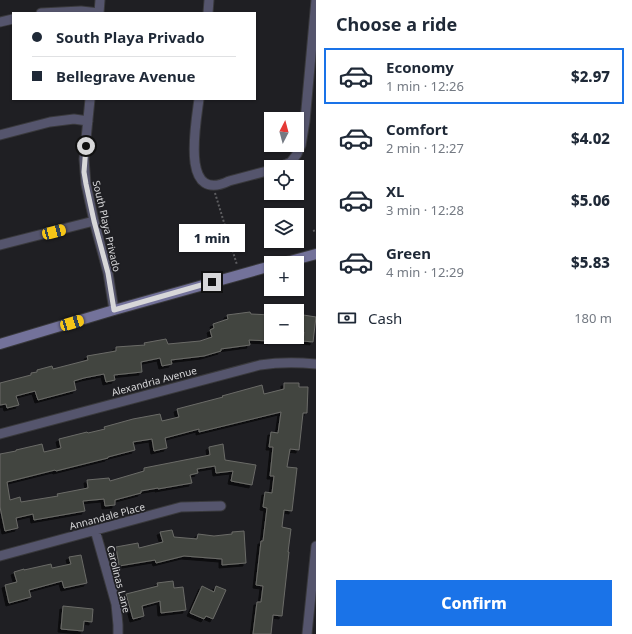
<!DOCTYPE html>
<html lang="en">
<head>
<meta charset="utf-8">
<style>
	body { margin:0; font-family:"Noto Sans",sans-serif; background:#f2f2f3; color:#1f2937; height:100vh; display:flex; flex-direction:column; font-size:15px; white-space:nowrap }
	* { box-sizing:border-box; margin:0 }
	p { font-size:13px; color:#747a83 }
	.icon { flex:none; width:22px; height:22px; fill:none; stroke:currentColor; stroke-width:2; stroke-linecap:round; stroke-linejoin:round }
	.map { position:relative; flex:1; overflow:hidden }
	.drawer { display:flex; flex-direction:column; background:#fff; width:316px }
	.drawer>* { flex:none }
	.hud { position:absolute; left:12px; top:12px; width:244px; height:88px; border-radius:0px; box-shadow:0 1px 3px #0004; display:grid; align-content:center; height:88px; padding:0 20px; background:#fff }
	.needle { width:26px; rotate:6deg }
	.tools { position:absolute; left:264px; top:112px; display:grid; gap:8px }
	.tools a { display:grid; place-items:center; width:40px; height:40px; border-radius:0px; background:#fff; box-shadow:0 1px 3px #0004; font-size:20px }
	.end { position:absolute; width:18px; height:18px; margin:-9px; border:5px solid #d7d7d9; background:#111; box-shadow:0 0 0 2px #111 }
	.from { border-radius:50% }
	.bubble { position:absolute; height:28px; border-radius:0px; background:#fff; box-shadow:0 1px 3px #0004; font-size:13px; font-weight:800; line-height:28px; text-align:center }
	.car { position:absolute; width:12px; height:24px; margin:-12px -6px; border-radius:5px; box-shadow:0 0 3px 1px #0007; background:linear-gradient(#f5c518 24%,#345 0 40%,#f5c518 0 76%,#345 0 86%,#f5c518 0) }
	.hud b { display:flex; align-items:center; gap:14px; height:38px; font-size:15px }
	.hud b+b { border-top:1px solid #e0e1e3 }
	.hud i { width:10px; height:10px; background:#1f2937 }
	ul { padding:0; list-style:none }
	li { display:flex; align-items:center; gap:12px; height:56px; margin:0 8px 6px; padding:0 12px; border:2px solid transparent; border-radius:0px }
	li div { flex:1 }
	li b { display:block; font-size:15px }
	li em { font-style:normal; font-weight:800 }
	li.on { border-color:#1a73e8 }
	li>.icon { width:36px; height:36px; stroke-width:1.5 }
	h2 { padding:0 20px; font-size:18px; line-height:48px }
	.pay { display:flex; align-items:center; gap:10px; height:44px; padding:0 20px; font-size:15px }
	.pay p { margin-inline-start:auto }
	.cta { display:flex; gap:8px; margin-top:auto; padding:8px 20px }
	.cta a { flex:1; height:46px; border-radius:0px; background:#1a73e8; color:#fff; font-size:16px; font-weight:800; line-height:46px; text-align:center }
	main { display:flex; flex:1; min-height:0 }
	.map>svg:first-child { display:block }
	.building { fill:#434440; stroke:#6a6b67; filter:url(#shadow) }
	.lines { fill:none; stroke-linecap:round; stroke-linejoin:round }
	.minor-casing { stroke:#39393c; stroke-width:11 }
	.secondary-casing { stroke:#39393c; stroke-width:12 }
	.path { stroke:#5d5d60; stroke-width:2; stroke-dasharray:2 2; stroke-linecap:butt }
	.minor { stroke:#55556d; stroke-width:9 }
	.secondary { stroke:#73729a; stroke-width:10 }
	.route { stroke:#d7d7d9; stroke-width:5 }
	.labels { text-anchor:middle; stroke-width:3.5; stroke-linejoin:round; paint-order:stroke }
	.street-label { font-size:10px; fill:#d7d7d9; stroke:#1f1f23 }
</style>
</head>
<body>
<main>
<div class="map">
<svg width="316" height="634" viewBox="0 0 316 634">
	<defs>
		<filter id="shadow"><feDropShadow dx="-3" dy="3" stdDeviation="0" flood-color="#0009"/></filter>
	</defs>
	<rect width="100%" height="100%" fill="#1f1f23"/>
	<path class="building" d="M250,312L251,314L271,315V341L249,340L250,345L221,349V351L204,356L171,360L172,364L162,366L160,358L141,362L142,372L114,375L115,380L106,382L104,374L84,378L74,381L76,390L38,400L35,391L16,396L19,405L7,408L6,404L0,405V383L31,375V373L37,372V370L52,366L53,369L88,360L87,356L116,351V347L145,345L144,343L166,339L168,344L200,341L212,337L210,330L214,328L213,324L228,319L227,315Z
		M297,314L316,317L313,342L303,341L304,332L297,331Z
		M284,383H299V387H308L307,413H303L299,450L290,449L287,467L297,468L292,511L284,510L282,527L291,529L288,552H289L282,616L273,615L271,634H253L257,602H261L263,586L256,585L261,541H263L267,508L263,507L265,492L272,493L274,476H270L273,447H269L271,432L278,433L281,412L199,432V429L165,438L167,448L154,451L152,439L133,442L135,450L108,457V458L56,471L55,470L7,482L10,500L20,497L21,502L58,496L57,494L88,488L87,480L109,478L110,481L144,471V468L210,455L209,447L223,444L225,460L256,465L252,485L231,481L233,471L216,473L215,466L197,469L198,473L190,475L192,483L158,489V488L141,491V493L115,500V505L105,506L104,499L83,501L85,511L34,520L33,514L16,518L18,528L5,531L0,507V454L16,451V450L42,444L44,452L61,448L59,439L87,432L88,433L105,429L104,427L133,419L160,414L162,421L179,417L177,409L223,397L222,396L262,385L264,394L284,389Z
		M172,530L174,537L197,539L198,534L214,536L232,534V532L244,531L246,563L222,565V559L184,556L156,563L155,560L119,566L116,547L138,543L139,548L163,542L160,532Z
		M81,555L87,583L64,588L62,581L29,590L31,597L9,603L5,585L17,582L14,572L24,569V570L51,564L52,568L71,564L69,557Z
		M173,581L174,588L183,587L186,610L161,613L160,601L142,606L144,616L133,619L126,594L158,586L157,583Z
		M202,586L214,592L216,586L226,590L213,619L206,616L204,619L190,613Z
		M63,606L93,609L92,622L84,621L83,631L61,629Z"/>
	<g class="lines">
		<g class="minor-casing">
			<path id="minor" d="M41,13L81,11L99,13
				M99,13L100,0
				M208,13L209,0
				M0,22L13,19
				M90,99L84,159L86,184L94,221L108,273L114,310
				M199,99C196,123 180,205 229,181L271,170
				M0,135L50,122L74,119L88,121
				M280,167L291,162L297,154L301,145L305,121L316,0
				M0,245L94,221
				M0,434L260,365C279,362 296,362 316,364
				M95,530L116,604L118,625V634
				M0,556L181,507L221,506
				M307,634L316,546"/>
		</g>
		<g class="secondary-casing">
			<path id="secondary" d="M283,263L316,254
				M0,344L114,310L271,266"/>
		</g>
		<path class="path" d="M215,193L237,265
			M313,231L316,230"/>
		<use href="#minor" class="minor"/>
		<use href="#secondary" class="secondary"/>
	</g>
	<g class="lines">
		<path class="route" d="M86,146L84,172L86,184L94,221L108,273L114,310L212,282"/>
	</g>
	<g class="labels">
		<g class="street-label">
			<text transform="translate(107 226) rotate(77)" y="4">South Playa Privado</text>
			<text transform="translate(154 381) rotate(-15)" y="4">Alexandria Avenue</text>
			<text transform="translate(107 516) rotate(-15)" y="4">Annandale Place</text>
			<text transform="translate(119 579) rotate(76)" y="4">Carolinas Lane</text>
		</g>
	</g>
</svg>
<div class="tools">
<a><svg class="needle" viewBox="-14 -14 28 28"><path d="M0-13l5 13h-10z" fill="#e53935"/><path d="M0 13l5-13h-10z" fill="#747a83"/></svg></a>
<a><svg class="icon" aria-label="locate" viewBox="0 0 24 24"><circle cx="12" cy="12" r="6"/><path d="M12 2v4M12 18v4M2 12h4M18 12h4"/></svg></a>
<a><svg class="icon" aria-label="layers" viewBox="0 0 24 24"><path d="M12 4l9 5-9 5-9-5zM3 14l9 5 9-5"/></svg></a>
<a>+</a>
<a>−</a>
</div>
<i class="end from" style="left:86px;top:146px"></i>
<i class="end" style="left:212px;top:282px"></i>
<div class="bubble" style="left:179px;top:224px;width:66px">1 min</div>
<i class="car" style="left:54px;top:232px;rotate:75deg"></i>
<i class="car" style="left:72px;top:323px;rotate:73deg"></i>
<div class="hud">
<b><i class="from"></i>South Playa Privado</b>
<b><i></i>Bellegrave Avenue</b>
</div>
</div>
<section class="drawer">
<h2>Choose a ride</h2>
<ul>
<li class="on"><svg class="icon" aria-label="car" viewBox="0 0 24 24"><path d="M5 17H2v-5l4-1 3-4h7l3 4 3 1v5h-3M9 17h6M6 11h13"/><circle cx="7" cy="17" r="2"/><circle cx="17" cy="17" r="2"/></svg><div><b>Economy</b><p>1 min · 12:26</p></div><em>$2.97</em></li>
<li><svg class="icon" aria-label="car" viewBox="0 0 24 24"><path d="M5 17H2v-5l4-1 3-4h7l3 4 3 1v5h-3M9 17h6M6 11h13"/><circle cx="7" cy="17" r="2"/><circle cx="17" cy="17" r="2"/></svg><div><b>Comfort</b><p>2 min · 12:27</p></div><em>$4.02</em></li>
<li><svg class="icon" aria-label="car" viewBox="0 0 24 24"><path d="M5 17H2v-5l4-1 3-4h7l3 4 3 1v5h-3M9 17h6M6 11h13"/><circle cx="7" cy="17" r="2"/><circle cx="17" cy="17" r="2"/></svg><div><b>XL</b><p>3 min · 12:28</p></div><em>$5.06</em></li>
<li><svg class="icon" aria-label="car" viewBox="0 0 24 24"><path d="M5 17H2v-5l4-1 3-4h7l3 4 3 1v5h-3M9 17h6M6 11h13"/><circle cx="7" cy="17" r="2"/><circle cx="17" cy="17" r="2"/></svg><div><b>Green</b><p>4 min · 12:29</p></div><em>$5.83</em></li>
</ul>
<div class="pay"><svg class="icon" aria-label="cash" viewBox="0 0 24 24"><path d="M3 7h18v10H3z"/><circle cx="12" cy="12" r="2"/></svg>Cash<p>180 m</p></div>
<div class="cta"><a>Confirm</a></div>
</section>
</main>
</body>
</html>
